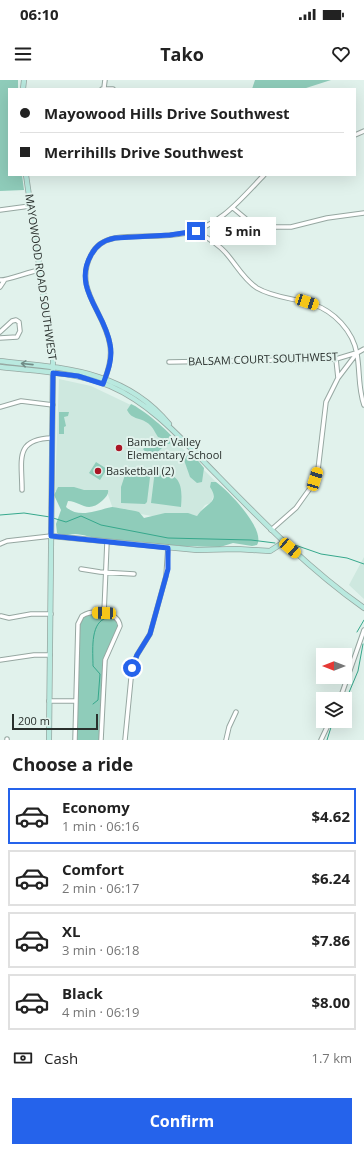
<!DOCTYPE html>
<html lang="en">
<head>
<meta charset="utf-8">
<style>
	body { margin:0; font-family:"Open Sans",sans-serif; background:#f2f2f2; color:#222; height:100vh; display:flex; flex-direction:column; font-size:15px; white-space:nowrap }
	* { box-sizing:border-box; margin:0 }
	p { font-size:13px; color:#767676 }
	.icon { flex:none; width:22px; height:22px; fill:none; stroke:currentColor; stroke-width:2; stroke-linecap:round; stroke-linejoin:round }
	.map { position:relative; height:660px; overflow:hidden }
	.drawer { display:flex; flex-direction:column; background:#fff; flex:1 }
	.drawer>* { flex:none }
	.hud { position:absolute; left:8px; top:8px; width:348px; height:88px; border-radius:0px; box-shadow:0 4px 16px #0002; display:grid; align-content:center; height:88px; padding:0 12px; background:#fff }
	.needle { width:26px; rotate:270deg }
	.fabs { position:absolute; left:316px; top:568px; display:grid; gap:8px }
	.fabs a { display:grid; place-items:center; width:36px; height:36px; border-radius:0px; background:#fff; box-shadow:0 4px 16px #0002; font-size:20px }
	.scale { position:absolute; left:12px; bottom:10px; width:86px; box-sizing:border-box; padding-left:4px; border:2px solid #29302d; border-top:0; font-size:11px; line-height:14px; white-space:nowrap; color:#29302d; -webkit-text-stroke:3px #e1f2ec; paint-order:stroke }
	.end { position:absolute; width:18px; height:18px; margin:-9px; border:5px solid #2563eb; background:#fff; box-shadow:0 0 0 2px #fff }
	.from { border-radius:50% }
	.bubble { position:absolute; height:28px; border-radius:0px; background:#fff; box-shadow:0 4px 16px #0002; font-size:13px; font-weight:700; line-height:28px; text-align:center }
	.car { position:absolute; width:12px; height:24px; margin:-12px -6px; border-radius:5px; box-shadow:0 0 3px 1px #0007; background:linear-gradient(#f5c518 24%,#345 0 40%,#f5c518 0 76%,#345 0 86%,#f5c518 0) }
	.hud b { display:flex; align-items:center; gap:14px; height:38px; font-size:15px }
	.hud b+b { border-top:1px solid #e0e0e0 }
	.hud i { width:10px; height:10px; background:#222 }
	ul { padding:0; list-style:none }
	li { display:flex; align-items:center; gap:12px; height:56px; margin:0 8px 6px; padding:0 4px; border:2px solid #e0e0e0; border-radius:0px }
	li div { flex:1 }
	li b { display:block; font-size:15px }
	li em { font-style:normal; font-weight:700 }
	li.on { border-color:#2563eb }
	li>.icon { width:36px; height:36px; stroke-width:1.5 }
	h2 { padding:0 12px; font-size:18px; line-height:48px }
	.pay { display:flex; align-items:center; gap:10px; height:44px; padding:0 12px; font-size:15px }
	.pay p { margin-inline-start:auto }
	.action { display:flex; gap:8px; margin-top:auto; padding:8px 12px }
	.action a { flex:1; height:46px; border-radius:0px; background:#2563eb; color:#fff; font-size:16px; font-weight:700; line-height:46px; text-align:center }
	.status { display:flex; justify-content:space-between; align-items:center; height:28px; padding:0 20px; background:#fff; direction:ltr }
	.status svg { height:11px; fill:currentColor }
	header { display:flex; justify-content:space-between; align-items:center; height:52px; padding:0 12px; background:#fff; font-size:18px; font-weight:700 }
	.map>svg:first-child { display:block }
	.built { fill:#cee8df }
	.green { fill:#8fccba }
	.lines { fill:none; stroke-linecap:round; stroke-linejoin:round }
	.stream { stroke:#36a88c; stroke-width:1 }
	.street-casing { stroke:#96a7a1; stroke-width:5.5 }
	.secondary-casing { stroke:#96a7a1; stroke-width:6 }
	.street { stroke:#fff; stroke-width:3.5 }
	.secondary { stroke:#b9e9df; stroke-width:4.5 }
	.oneway { stroke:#718c86 }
	.route { stroke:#2563eb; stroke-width:5 }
	.poi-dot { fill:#aa1525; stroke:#e1f2ec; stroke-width:1.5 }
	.labels { text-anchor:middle; stroke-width:4; stroke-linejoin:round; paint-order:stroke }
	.street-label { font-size:11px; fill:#29302d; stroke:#e1f2ec }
	.poi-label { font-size:11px; fill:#29302d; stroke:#e1f2ec; text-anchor:start }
</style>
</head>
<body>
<div class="status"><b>06:10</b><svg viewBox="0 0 49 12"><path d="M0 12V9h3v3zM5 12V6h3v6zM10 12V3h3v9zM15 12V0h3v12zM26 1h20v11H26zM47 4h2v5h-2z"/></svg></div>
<header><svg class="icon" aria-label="menu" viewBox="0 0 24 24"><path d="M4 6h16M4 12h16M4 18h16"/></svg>Tako<svg class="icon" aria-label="heart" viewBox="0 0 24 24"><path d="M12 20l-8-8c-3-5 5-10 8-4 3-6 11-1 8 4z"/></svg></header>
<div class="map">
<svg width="364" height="660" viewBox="0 0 364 660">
	<rect width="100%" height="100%" fill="#e1f2ec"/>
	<path class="built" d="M59,299L91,306L135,327L175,361L216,402H211L214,414L211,423L205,425L197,436L191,434L174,440L113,429L107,412L55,411Z
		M364,477V519L349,505Z"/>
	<path class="green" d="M0,0H18V9H9V95H22L24,110L0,111Z
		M255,0H331L303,9H252Z
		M131,324C141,328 171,352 175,361L174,363L168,364L164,359L158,357C154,351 153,346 146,342C139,337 132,340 127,330Z
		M59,332H69L68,336L64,337L66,346L64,347V354H59Z
		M154,359L162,368L151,378L143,369Z
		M188,374L195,377L204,388L202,402L197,403L190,397L184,380Z
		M96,382L107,389L100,400L89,393Z
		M141,388L151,389L147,422L145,424L121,423V407L125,395Z
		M155,390C180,394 183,403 181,427L151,423Z
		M211,402H216C229,411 266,450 257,465L252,466L233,463L220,467L180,466C174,464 170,466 164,465C144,461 123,461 102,459C93,458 82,454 75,454C68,454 63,458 57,453L56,444L61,430L54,415L58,407H74L84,410H108C109,414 106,417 103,420C87,435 81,421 68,421L66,427C79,439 97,430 112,427C113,427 137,431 139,432L144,438L165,433H188L197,436C205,423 221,423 210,407Z
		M86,535C99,533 114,533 119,546L103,580L99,660H77L79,547L83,537Z"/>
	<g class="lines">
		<path class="stream" d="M0,435L24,433L50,437
			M53,438L66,442L81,436L101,445L168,458L251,460L275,463
			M295,465L321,474L347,478L364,484
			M357,552L364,540
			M345,622L358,591L363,564
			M93,624L98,620L100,594L93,586C93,572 90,545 104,539
			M327,660L333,641"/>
		<g class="street-casing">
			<path id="street" d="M104,8L105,0
				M102,9H113
				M355,55L364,51
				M233,128L251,143L267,147H291L327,138L364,133
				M0,130L30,126
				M196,151C206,157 217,163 225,172C236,184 243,199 257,208C274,218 294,218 312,224C334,231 353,251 357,274C360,291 358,308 364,325
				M0,200C5,201 31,191 40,190
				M0,207L4,201
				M0,252L12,241L16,240L19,242L20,251L17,257L0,258
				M336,279L338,298
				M169,282L336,279L356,273
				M104,301C109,289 112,277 110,265C105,232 73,209 91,175C96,165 104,160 115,158C138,155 163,158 186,153C219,147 242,118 264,95
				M0,327L21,321L53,325
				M22,410C22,380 14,359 52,358
				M271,450L296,428L311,407L318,390L326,322L338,298L357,273L364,269
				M0,464L7,461L51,456
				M81,489L100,492L134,494
				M104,533L107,462
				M1,536L9,538L31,534H51
				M0,580L34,575H50
				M340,619L364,550
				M49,621H76
				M7,659V660
				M75,660L78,544L82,536C93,529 118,531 120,546L105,580L101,660
				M125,660L132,588L137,575L150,554L166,496L168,467
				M226,660L229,647L236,632
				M321,660L330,641"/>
		</g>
		<g class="secondary-casing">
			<path id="secondary" d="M23,9L24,0
				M26,95L53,280L49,660
				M0,281C63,288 125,290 169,344
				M0,287C36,291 76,292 110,306C154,325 185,363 218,396C264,443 310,490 364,528
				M51,456L197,470L237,469L270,471L284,462"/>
		</g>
		<use href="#street" class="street"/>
		<use href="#secondary" class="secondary"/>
	</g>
	<defs><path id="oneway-shaft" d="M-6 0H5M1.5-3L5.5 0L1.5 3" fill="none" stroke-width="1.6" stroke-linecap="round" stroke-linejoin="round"/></defs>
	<use class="oneway" href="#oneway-shaft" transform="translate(27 284) rotate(-174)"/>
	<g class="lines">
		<path class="route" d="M132,588L137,575L150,554L168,489V468L51,456L53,293L78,296L103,304C108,291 113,278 110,264C105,232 72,208 91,175C96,165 104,160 115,158L170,155L196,151"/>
	</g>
	<g class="poi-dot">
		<circle cx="119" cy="368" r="4"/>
		<circle cx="98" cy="391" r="4"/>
	</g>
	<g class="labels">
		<g class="street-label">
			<text transform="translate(41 197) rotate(82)" y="4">MAYOWOOD ROAD SOUTHWEST</text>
			<text transform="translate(263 279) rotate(-2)" y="4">BALSAM COURT SOUTHWEST</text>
		</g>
		<g class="poi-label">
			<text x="127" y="366">Bamber Valley<tspan x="127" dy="13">Elementary School</tspan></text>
			<text x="106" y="395">Basketball (2)</text>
		</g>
	</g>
</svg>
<div class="fabs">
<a><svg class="needle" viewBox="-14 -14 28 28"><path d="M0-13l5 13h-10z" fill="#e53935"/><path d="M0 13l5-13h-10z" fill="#767676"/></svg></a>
<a><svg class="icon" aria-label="layers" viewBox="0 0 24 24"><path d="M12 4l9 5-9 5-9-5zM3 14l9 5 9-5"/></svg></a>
</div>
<div class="scale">200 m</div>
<i class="end from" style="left:132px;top:588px"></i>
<i class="end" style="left:196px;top:151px"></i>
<div class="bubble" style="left:210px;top:137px;width:66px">5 min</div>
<i class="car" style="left:307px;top:222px;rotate:108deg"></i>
<i class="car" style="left:315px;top:399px;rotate:17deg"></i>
<i class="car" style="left:290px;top:468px;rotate:131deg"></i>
<i class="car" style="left:104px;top:533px;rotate:272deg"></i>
<div class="hud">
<b><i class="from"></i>Mayowood Hills Drive Southwest</b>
<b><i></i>Merrihills Drive Southwest</b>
</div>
</div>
<section class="drawer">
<h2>Choose a ride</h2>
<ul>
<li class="on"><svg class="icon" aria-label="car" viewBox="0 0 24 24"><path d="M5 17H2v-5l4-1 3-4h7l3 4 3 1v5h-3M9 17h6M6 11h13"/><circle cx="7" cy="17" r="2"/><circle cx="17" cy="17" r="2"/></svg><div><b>Economy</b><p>1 min · 06:16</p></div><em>$4.62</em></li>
<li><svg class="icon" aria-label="car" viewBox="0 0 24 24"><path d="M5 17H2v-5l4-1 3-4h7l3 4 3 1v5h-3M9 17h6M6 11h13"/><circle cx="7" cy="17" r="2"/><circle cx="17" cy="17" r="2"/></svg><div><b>Comfort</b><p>2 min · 06:17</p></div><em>$6.24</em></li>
<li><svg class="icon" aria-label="car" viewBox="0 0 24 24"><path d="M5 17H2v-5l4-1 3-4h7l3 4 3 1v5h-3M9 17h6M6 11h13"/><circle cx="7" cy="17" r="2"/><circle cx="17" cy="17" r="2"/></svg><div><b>XL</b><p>3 min · 06:18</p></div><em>$7.86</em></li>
<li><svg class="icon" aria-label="car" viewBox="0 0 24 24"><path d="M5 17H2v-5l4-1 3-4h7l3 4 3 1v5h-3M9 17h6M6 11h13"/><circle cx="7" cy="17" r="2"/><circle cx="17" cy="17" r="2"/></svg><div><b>Black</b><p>4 min · 06:19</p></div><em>$8.00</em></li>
</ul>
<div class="pay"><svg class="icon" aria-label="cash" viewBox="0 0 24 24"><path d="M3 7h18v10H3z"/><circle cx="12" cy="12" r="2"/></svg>Cash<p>1.7 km</p></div>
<div class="action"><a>Confirm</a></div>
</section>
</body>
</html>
